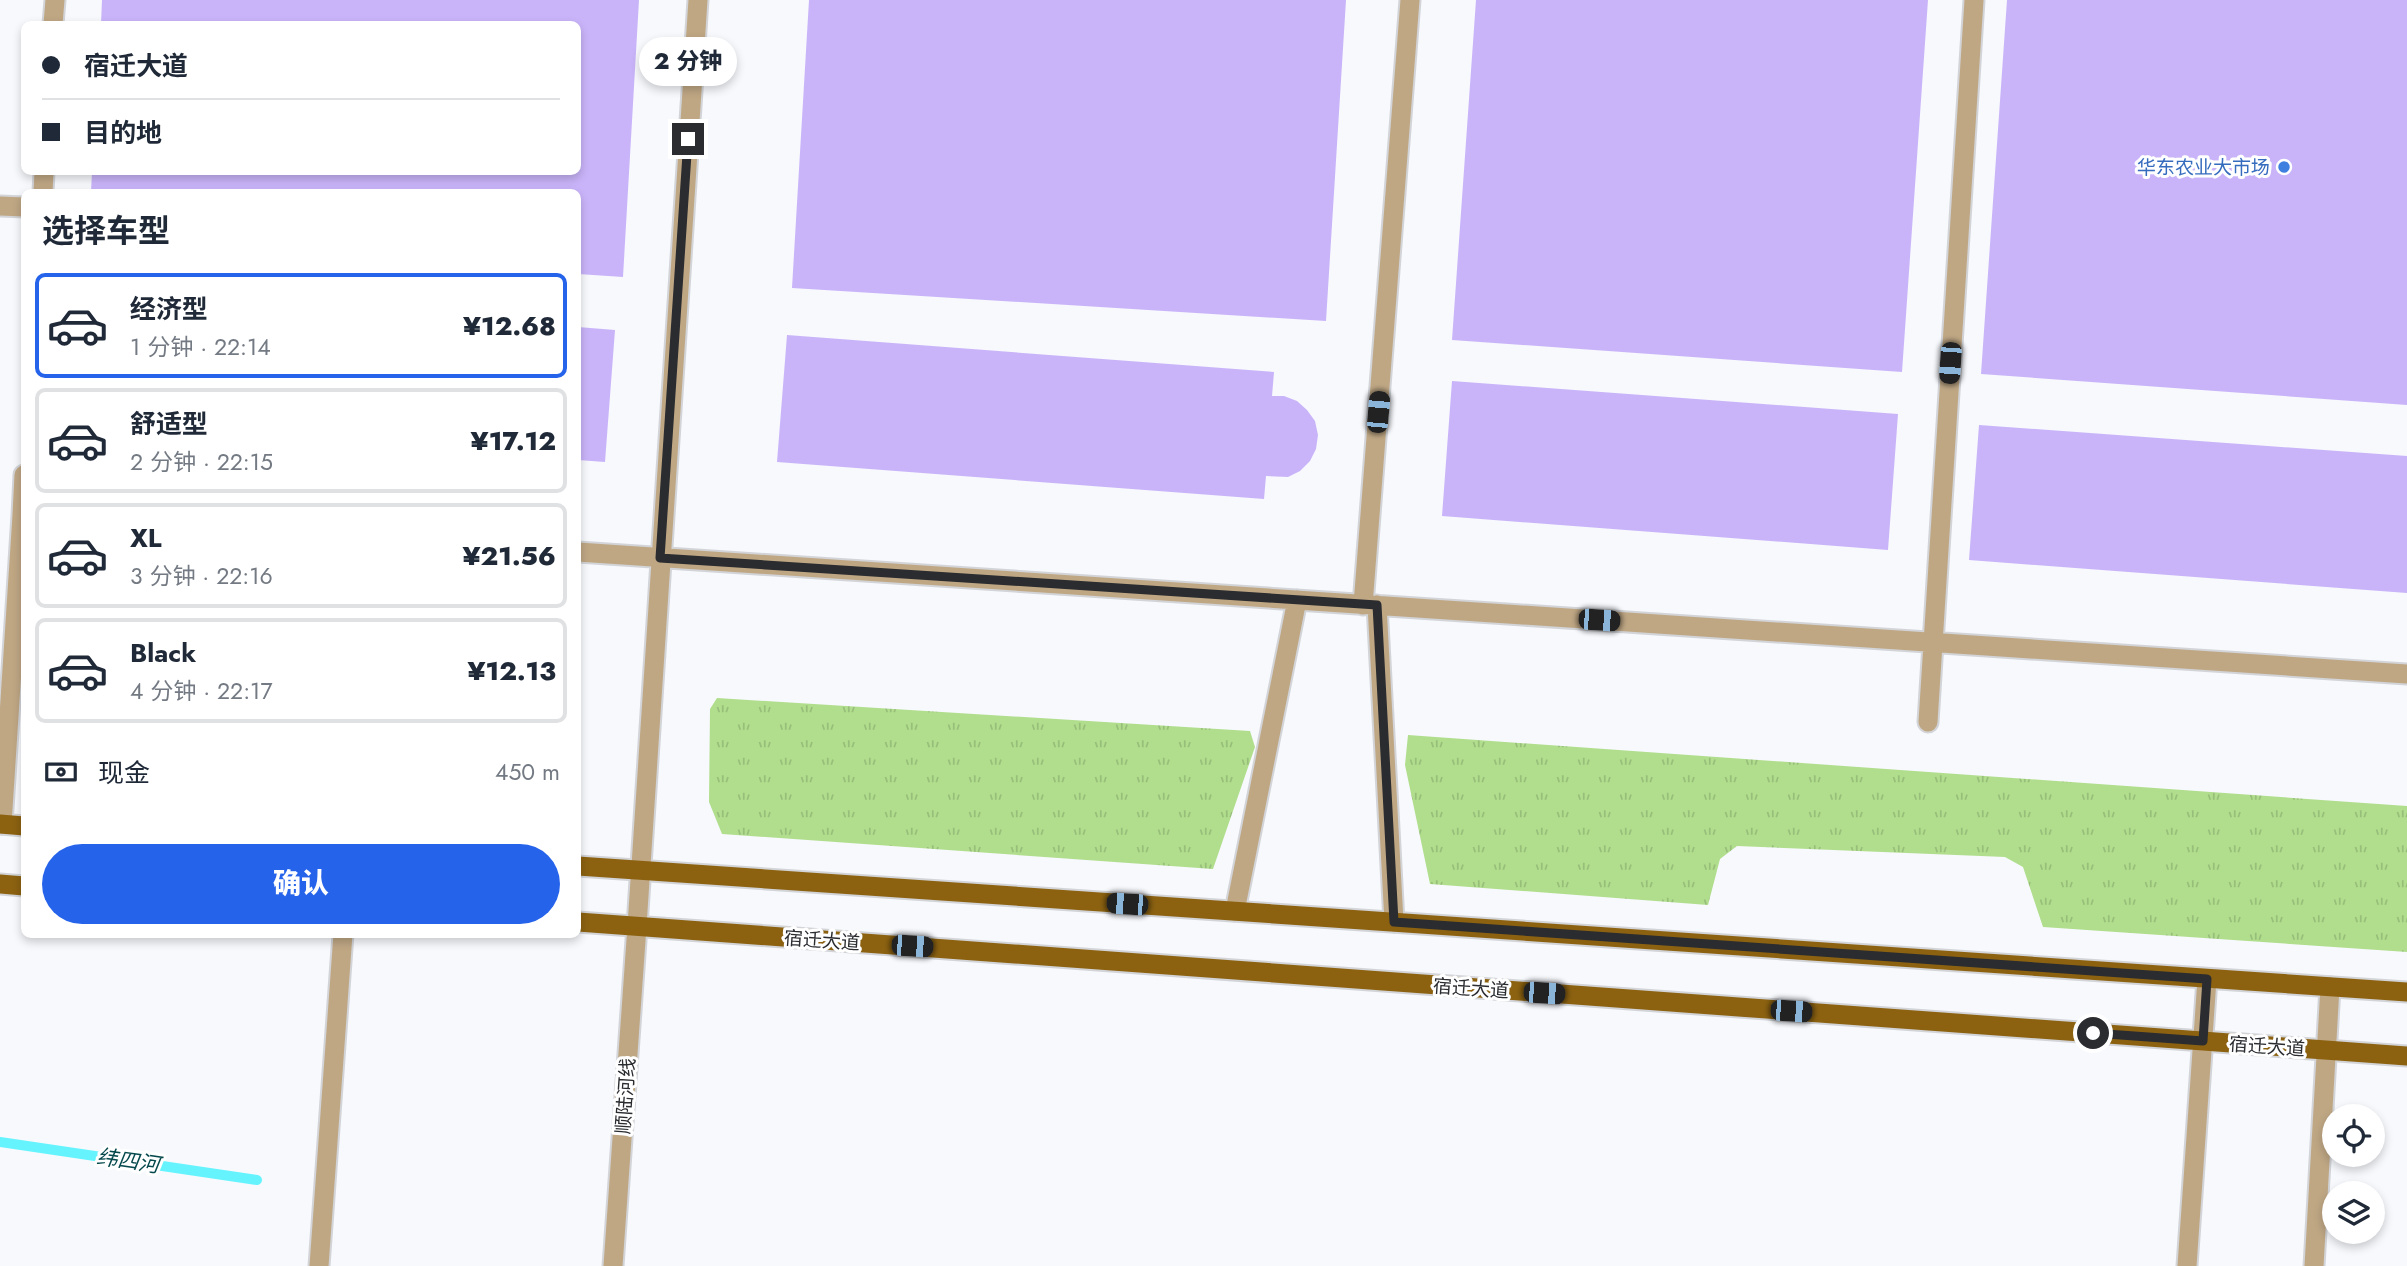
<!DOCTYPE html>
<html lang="zh">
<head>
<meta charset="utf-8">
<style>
	body { margin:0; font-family:Jost,"Noto Sans SC",sans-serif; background:#f6f6f7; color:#1f2937; height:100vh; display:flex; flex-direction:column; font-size:26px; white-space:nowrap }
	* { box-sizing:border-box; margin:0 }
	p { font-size:23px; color:#747a83 }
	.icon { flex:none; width:38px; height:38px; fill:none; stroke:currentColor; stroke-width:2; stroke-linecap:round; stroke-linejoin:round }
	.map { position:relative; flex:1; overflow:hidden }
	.side { position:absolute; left:21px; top:189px; width:560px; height:749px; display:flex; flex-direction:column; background:#fff; border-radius:10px; box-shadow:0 4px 10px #0003 }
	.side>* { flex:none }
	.hud { position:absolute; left:21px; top:21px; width:560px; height:154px; border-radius:10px; box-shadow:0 4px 10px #0003; display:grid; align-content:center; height:154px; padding:0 21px; background:#fff }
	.fabs { position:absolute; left:2322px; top:1104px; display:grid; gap:14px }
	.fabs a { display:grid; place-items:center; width:63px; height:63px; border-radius:50%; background:#fff; box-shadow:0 4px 10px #0003; font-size:35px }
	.end { position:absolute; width:32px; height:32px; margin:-16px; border:9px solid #2a2c30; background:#fff; box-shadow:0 0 0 4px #fff }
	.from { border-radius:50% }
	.bubble { position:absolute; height:49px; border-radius:24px; background:#fff; box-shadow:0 4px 10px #0003; font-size:23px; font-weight:800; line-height:49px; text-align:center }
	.car { position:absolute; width:21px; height:42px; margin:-21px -10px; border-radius:9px; box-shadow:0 0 5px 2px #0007; background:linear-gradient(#222 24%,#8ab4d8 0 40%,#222 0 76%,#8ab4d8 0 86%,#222 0) }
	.hud b { display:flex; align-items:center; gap:24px; height:66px; font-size:26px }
	.hud b+b { border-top:2px solid #e0e1e3 }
	.hud i { width:18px; height:18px; background:#1f2937 }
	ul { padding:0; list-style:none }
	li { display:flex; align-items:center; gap:21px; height:105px; margin:0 14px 10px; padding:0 7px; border:4px solid #e0e1e3; border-radius:10px }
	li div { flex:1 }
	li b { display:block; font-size:26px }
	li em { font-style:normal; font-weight:800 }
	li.selected { border-color:#2563eb }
	li>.icon { width:63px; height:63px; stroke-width:1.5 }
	h2 { padding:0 21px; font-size:32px; line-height:84px }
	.pay { display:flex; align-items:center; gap:18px; height:77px; padding:0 21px; font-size:26px }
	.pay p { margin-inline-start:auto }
	.primary-button { display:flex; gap:14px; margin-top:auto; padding:14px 21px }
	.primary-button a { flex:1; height:80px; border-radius:42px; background:#2563eb; color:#fff; font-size:28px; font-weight:800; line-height:80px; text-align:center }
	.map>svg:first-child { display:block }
	.grass { fill:url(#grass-tufts) }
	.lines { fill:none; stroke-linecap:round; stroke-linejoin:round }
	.stream { stroke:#65f4fd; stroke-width:10 }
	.building { fill:#c9b4f9 }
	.service-casing { stroke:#d2d4d8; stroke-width:23 }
	.minor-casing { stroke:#d2d4d8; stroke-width:23 }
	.primary-casing { stroke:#d2d4d8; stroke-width:23 }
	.service { stroke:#bfa784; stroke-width:19 }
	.minor { stroke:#bfa784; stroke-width:19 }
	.primary { stroke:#8c6211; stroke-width:19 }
	.route { stroke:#2a2c30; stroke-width:9 }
	.shop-dot { fill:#3f7fe0; stroke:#fff; stroke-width:2.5 }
	.labels { text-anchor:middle; stroke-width:6; stroke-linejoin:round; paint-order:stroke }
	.shop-label { font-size:19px; fill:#366cbe; stroke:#fff; text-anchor:end }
	.street-label { font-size:19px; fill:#2a2c30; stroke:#fff }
	.water-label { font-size:21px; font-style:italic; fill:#064a4e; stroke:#fff }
</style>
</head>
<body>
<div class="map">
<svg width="2407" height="1266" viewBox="0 0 2407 1266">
	<defs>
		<pattern id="grass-tufts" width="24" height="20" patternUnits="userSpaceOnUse" patternTransform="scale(1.75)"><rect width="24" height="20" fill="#b1de8d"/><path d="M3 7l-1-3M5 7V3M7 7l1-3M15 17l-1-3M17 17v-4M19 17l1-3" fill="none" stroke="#98bf7a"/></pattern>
	</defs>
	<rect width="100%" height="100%" fill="#f7f9fd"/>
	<path class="grass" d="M717,698L1250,731L1255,747L1213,869L722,834L709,802L710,709Z
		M1408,735L2407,806V952L2043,927L2023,867L2005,857L1737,846L1720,859L1708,905L1430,884L1405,765Z"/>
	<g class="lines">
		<path class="stream" d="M0,1142L257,1180"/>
	</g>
	<path class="building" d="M102,0H639L623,277L578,274V192H91L92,172H578V24H101Z
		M809,0H1346L1326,321L792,288Z
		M1476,0H1928L1902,372L1452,340Z
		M2007,0H2407V405L1981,374Z
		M578,327L615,330L605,462L578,460Z
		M787,335L1274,372L1272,396H1284L1297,401L1307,410L1315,421L1318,435L1316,449L1310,461L1300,471L1288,477L1266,476L1264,499L777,462Z
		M1452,381L1898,414L1888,550L1442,516Z
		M1979,425L2407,456V593L1969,560Z"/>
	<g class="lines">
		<g class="service-casing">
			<path id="service" d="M53,24L55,0
				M43,192L44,172
				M0,206L24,207
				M24,475L22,515L24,516
				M578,552L2407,674
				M1363,605L1410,0
				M1377,605L1394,922
				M1928,722L1974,0
				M2,824L22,515
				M1235,911L1297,600
				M637,926L698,0
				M319,1266L343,934
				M2187,1266L2207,979
				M2314,1266L2330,987"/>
		</g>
		<g class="minor-casing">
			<path id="minor" d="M613,1266L637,926"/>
		</g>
		<g class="primary-casing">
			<path id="primary" d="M0,824L24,826
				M578,866L2407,992
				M0,884L24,886
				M578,922L2407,1056"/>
		</g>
		<use href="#service" class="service"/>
		<use href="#minor" class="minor"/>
		<use href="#primary" class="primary"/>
	</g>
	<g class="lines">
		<path class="route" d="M688,139L660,558L1377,605L1394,922L2207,979L2203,1041L2093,1033"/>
	</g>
	<circle class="shop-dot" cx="2284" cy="167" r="7"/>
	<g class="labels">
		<g class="shop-label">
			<text x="2270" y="174">华东农业大市场</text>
		</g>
		<g class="street-label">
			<text transform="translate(822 940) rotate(4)" y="7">宿迁大道</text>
			<text transform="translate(1471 988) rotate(4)" y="7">宿迁大道</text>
			<text transform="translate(2267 1046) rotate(4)" y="7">宿迁大道</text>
			<text transform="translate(625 1096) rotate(-86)" y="7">顺陆河线</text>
		</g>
		<g class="water-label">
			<text transform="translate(128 1161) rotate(8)" y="7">纬四河</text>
		</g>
	</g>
</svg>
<div class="fabs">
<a><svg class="icon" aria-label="locate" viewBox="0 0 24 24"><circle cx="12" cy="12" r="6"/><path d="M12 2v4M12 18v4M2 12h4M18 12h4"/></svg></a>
<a><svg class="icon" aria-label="layers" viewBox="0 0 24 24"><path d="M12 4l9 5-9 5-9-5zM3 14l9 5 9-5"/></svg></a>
</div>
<i class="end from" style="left:2093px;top:1033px"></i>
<i class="end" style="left:688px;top:139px"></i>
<div class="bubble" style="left:639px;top:37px;width:98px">2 分钟</div>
<i class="car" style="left:1950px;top:363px;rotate:184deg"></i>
<i class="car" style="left:1378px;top:412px;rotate:5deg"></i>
<i class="car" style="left:1599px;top:620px;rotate:94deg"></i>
<i class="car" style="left:1127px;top:904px;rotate:274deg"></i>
<i class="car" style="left:912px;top:946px;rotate:94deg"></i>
<i class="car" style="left:1544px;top:993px;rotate:94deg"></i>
<i class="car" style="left:1791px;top:1011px;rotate:94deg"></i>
<div class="hud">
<b><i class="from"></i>宿迁大道</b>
<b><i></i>目的地</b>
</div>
<section class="side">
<h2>选择车型</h2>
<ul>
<li class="selected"><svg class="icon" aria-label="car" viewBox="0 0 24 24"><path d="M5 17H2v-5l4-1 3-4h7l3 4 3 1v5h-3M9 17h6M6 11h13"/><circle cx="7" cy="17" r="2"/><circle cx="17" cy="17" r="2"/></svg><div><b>经济型</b><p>1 分钟 · 22:14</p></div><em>¥12.68</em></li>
<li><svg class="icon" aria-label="car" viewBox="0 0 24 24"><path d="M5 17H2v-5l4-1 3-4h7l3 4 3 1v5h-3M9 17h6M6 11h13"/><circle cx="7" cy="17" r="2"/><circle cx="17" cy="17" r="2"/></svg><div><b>舒适型</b><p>2 分钟 · 22:15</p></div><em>¥17.12</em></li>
<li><svg class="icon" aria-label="car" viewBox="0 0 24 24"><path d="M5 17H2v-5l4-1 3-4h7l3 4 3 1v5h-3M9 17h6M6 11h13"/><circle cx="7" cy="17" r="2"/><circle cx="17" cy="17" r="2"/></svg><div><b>XL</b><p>3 分钟 · 22:16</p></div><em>¥21.56</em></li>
<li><svg class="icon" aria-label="car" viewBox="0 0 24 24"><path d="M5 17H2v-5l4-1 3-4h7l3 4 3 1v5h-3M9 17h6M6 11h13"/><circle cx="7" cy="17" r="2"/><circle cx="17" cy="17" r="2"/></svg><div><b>Black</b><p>4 分钟 · 22:17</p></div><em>¥12.13</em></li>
</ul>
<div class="pay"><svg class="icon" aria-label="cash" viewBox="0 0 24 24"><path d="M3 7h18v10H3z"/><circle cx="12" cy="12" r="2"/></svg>现金<p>450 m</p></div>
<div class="primary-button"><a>确认</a></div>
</section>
</div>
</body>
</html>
